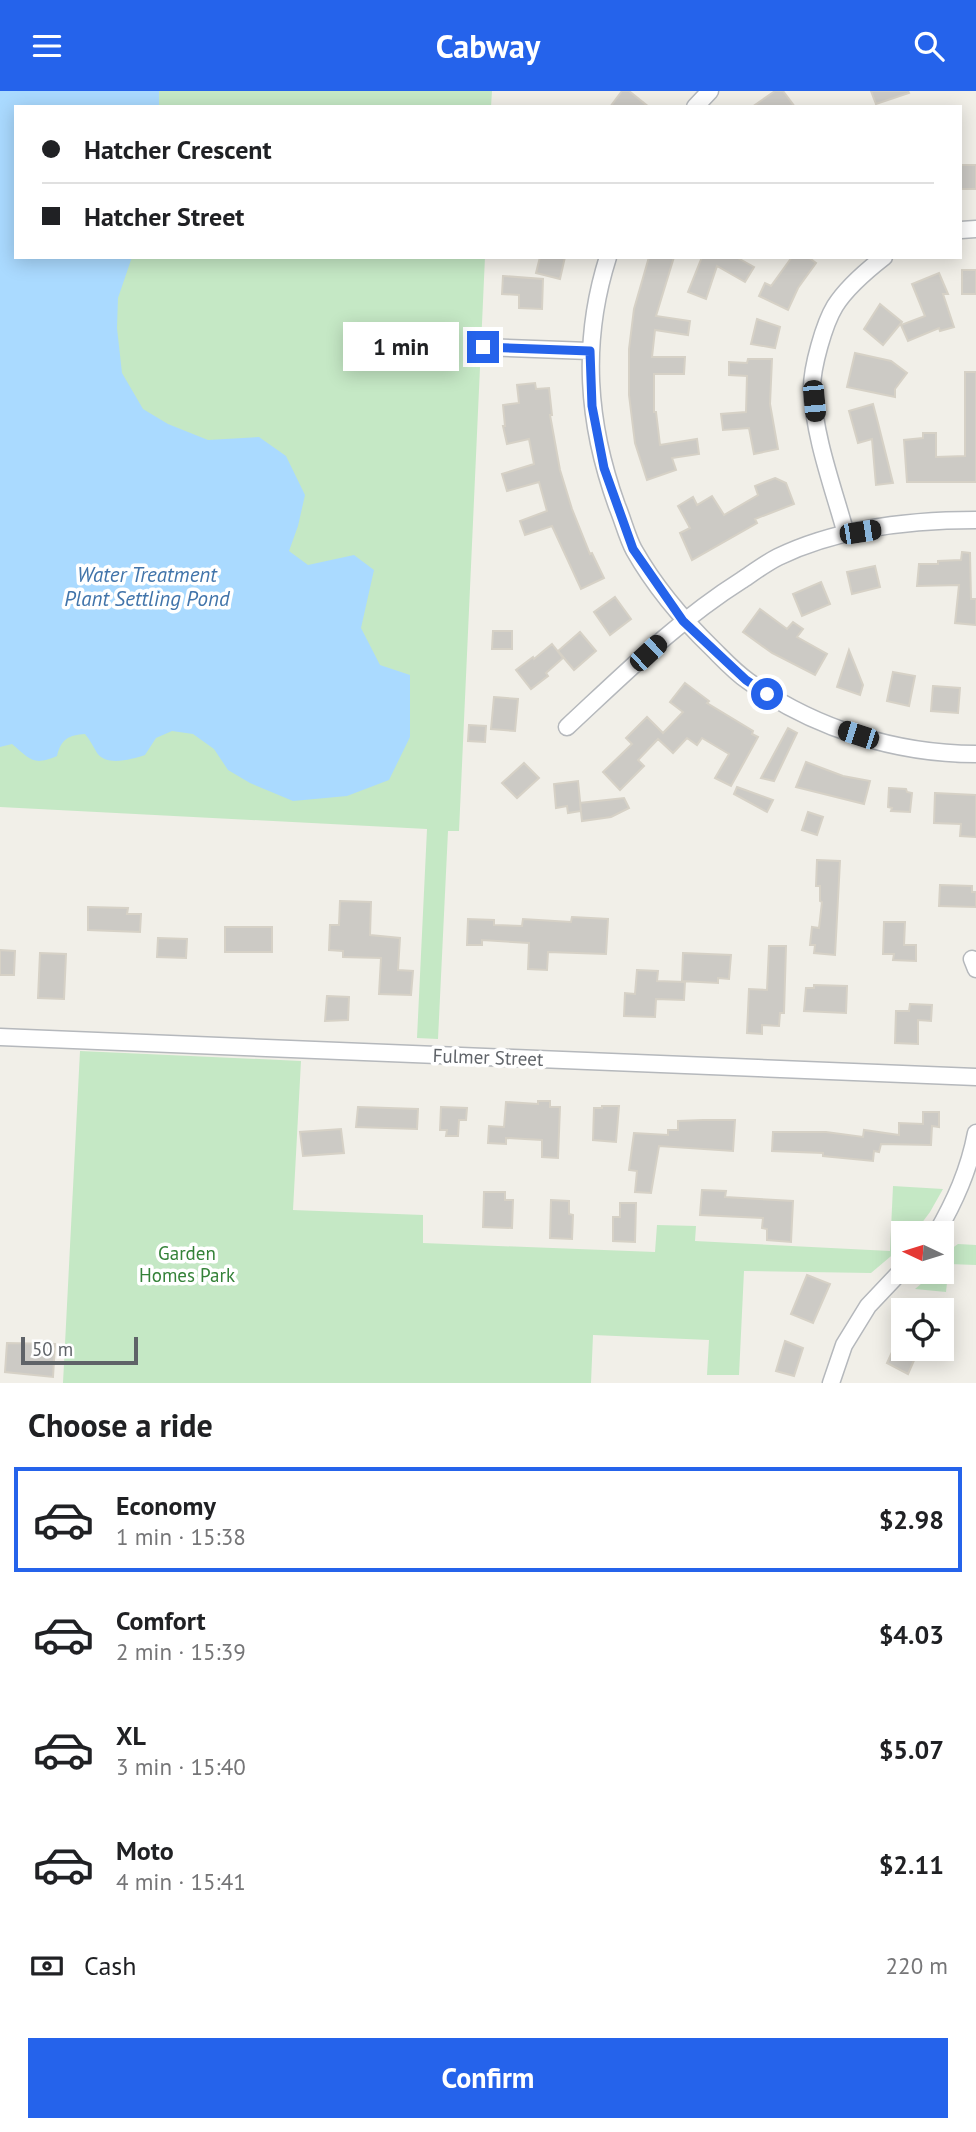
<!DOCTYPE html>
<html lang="en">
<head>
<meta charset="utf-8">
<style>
	body { margin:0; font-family:"PT Sans",sans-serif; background:#f2f2f2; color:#202124; height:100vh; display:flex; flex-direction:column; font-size:26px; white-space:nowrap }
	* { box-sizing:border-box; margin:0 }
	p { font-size:23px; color:#757577 }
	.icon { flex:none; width:38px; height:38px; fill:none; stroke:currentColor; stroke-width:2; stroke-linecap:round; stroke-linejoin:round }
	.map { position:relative; height:1292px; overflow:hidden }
	.details { display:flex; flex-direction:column; background:#fff; flex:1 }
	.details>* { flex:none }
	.top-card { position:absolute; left:14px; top:14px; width:948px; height:154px; border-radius:0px; box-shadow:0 4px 18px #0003; display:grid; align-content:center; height:154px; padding:0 28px; background:#fff }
	.needle { width:46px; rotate:274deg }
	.buttons { position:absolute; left:891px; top:1130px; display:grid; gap:14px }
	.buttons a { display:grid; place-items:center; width:63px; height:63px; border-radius:0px; background:#fff; box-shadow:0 4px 18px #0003; font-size:35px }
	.scale { position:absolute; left:21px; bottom:18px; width:117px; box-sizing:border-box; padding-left:7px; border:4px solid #5f6368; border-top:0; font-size:19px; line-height:24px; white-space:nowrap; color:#5f6368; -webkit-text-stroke:5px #fff; paint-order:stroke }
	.end { position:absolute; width:32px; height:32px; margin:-16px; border:9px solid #2563eb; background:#fff; box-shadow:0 0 0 4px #fff }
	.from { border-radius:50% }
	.bubble { position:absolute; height:49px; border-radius:0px; background:#fff; box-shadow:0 4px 18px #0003; font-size:23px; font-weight:800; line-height:49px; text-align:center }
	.car { position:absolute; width:21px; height:42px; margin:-21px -10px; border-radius:9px; box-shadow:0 0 5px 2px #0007; background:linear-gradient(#222 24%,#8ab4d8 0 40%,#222 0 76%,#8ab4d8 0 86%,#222 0) }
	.top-card b { display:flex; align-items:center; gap:24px; height:66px; font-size:26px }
	.top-card b+b { border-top:2px solid #e0e0e0 }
	.top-card i { width:18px; height:18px; background:#202124 }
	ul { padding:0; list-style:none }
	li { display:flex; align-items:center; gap:21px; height:105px; margin:0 14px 10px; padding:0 14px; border:4px solid transparent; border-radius:0px }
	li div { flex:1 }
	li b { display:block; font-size:26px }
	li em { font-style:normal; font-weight:800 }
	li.current { border-color:#2563eb }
	li>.icon { width:63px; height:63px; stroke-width:1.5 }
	h2 { padding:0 28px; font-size:32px; line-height:84px }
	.pay { display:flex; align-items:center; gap:18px; height:77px; padding:0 28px; font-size:26px }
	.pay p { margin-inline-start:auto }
	.action { display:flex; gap:14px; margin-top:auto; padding:14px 28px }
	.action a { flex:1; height:80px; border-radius:0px; background:#2563eb; color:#fff; font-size:28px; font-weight:800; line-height:80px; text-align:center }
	header { display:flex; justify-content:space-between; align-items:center; height:91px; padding:0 28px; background:#2563eb; color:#fff; font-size:32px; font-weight:800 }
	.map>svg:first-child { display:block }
	.green { fill:#c5e8c5 }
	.water { fill:#aadaff }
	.building { fill:#cccac5; stroke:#d6d1c6; stroke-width:2 }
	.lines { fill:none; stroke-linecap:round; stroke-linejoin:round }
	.minor-casing { stroke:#b5b8bc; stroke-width:19 }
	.minor { stroke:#fff; stroke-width:16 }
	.route { stroke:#2563eb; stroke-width:9 }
	.labels { text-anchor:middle; stroke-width:7; stroke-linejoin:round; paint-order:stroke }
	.street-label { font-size:19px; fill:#5f6368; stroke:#fff }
	.park-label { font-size:19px; fill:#348238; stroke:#fff }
	.water-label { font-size:21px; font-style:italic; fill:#4174aa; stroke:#fff }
</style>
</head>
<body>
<header><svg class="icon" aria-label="menu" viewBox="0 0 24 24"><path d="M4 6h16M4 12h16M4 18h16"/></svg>Cabway<svg class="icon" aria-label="search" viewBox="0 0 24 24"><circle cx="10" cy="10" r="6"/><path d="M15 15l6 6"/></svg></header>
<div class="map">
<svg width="976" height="1292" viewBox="0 0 976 1292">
	<rect width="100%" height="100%" fill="#f1efe8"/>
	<path class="green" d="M0,0H492L491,16H16V166H485L459,740H448L438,948L417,947L427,738L0,716Z
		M80,960L301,970L293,1119L423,1124V1152L655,1161L657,1134L696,1135L695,1150L890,1160L893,1095L943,1098L930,1121L915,1141L903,1143V1155L871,1182L744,1180L739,1284H707L709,1249L593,1244L591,1292H63Z
		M958,1153L976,1154V1174L949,1173L946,1201L915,1198L935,1181H942C942,1172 949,1158 958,1153Z"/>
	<path class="water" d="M0,0H159V16H16V166H132L118,207L117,237L122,282L143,318L168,333L208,349L259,346L286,365L305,404L298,435L289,460L308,474L354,464L374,479L361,537L380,574L410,584V646L389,689L347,705L293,710L250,692L228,679L214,658L193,643L172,640L156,647L145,664C132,668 107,676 97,662C93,655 90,649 85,643C69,644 61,648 57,665C33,675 31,669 12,653L0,656Z"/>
	<path class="building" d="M622,0H629L649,16H610Z
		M775,0H783L795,16H752Z
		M871,0H908L909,2L876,13Z
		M961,74H976V98H961Z
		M540,166H565L560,188L536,182Z
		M649,166H674L656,225L690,230L688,244L655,239L652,266H685L684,283H654V321H656L660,354L697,348L699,363L672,367L676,379L647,389L635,352L629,304V258L634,218Z
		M702,166H736L754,176L745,191L717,175L706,208L688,201Z
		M792,166H808L816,172L798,197L788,219L759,205L765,192L771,195Z
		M962,179H976V203H962Z
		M939,182L948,203H943L954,236L940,240L939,237L908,250L901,234L925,225L912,193Z
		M503,185L543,188L542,218L519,217V204L502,203Z
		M880,213L902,231L883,254L864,238Z
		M757,228L780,236L775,257L751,253Z
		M855,262L891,270L907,282L895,298V306L847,296Z
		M748,268H772L770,313L778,358L754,363L749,337L723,339L721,323L746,321L747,285L729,284V271L747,272Z
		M965,281H976V391H907L904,349L923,347V342H936V366L965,365Z
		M535,292L536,298L549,297L552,324H550L560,379L572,418L590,463L592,462L604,487L581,498L552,435L525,444L520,430L547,420L539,391L507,400L502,383L534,373L529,348L507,353L503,335H505L503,314L519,312L517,294Z
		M873,313L878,332L893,392L876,394L872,348L858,352L849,320Z
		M775,387L786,392L794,413L755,428L757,432L692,469L680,442L690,437L678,415L693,406L697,414L712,405L724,424L758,404L755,395Z
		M962,461L970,462L971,508H976V534L955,532L959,494L917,495L919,473H938V470L961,469Z
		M875,475L880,496L852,503L847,481Z
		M821,491L830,513L802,525L793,503Z
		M615,506L631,528L610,544L594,521Z
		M760,518L787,538L793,531L803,538L797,546L827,563L815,584L772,562L743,541Z
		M493,540H512V558H492Z
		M580,541L596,560L574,579L558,560Z
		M552,553L563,567L546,582L548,585L531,598L516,579L533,566L534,568Z
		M849,559L863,594L860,604L837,596Z
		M893,581L915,585L909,615L887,610Z
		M685,592L709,610L707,612L753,640L752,643L758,646L731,695L715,687L729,663L702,647L697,654L687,647L673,662L658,648L638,669L644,675L620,699L603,681L632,653L626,647L647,626L663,642L683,621L670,611Z
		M933,595L960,597L958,622L931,620Z
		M494,606L518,608L515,640L491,638Z
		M469,634L486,635L485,651L468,650Z
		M788,637L797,642L774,690L761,687Z
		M806,671L843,685L870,690L864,713L796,696Z
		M524,672L539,687L517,707L502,692Z
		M578,690L581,720L568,722L567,715L556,717L554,693Z
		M737,696L773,709L767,721L734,703Z
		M889,697L906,698L907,701L912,702L910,721L891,720L892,717L888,716Z
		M935,702L976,704V746L960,745L961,733L934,732Z
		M624,707L629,717L611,726L582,730L580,712Z
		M808,721L823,726L817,744L802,739Z
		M817,769L840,770L835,864L814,862L815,854H810L812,836L819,837L822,811L820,810V795H816Z
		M940,794L972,795V801H976V816L939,815Z
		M340,810L371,811L370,844L400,847L398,879L413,880L411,904L379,903L381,867L343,866V860L329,859L330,834H339Z
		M88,816L128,817L127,823H141L140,841L88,839Z
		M572,826L608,828L606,863L548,861L547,879L528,878L529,852L482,849V854H467L468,828L494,829V834L522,835L523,828L571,831Z
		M884,831H905L904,854H916V870L893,869L894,863H883Z
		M225,836H272V861H225Z
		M158,847L187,848L186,867L157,866Z
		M769,855H786L784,922H780L779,935L762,934V943L747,942L749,898L767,899Z
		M0,859L15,860L14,884H0Z
		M40,862L66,863L64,908L38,907Z
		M683,862L731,864L729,888L718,887V892L682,890Z
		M637,879L658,880L657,890L685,891L684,909L656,908L655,926L624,925L625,902L635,903Z
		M814,894L847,895L846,922L804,920L806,897H814Z
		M327,905L349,906L348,929L325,930Z
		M910,913L932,914L931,930L918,929V953L895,952L896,920H909Z
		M538,1010H550V1016H560L558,1067L542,1066V1049L506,1047V1053L488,1052L489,1035L504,1036L506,1011L538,1013Z
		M602,1015H619L616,1051L593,1049L594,1017H602Z
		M358,1016L418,1018L417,1038L356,1036Z
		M441,1016L467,1017L466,1029H459L458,1045H446L447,1039H440Z
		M923,1021H939V1036L932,1035L931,1054L881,1053L879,1061L874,1060L873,1070L823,1065V1062L772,1060L773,1041H826L863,1046L864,1039L899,1044V1032L923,1033Z
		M703,1029H735L733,1060L659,1055L651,1102L635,1101L637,1080L629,1079L634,1042L668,1044V1039H678V1030Z
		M341,1038L344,1062L303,1065L300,1041Z
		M702,1099L726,1100L725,1106L793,1110L791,1151L767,1149V1138L762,1137L763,1127L700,1124Z
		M484,1101H505V1109H513L512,1137L483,1136Z
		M551,1109L569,1110V1123L573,1124L572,1148L550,1147Z
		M620,1112H636L635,1151L613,1150V1126H620Z
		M807,1184L830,1193L813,1232L791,1223Z
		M903,1237V1258H919L908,1283L887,1272Z
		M785,1250L803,1257L794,1285L776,1280Z
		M7,1252L55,1253L53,1286L5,1281Z"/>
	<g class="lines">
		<g class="minor-casing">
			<path id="minor" d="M695,16L710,0
				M961,139L976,138
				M608,166C581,251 587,332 617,415C623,429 627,446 634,459C655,496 683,529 713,558C724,569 735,581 748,590C813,637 896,663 976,663
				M483,256L589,260
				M846,443C833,396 814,346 812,297C812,276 824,233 835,215C847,196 866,180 884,166
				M567,636C623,584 677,530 742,489C754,481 766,472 778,466C838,437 910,429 976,429
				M972,868L976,878
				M0,946L976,986
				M936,1143C955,1110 969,1079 976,1042
				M831,1292L844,1254L868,1215L903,1178"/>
		</g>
		<use href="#minor" class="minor"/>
	</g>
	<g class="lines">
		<path class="route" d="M483,256L590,260L592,315L604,377L633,458L683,530L746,589L767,603"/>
	</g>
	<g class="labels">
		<g class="street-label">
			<text transform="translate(488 966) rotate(2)" y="7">Fulmer Street</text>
		</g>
		<g class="park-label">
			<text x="187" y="1169">Garden<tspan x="187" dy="22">Homes Park</tspan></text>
		</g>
		<g class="water-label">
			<text x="147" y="491">Water Treatment<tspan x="147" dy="24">Plant Settling Pond</tspan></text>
		</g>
	</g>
</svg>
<div class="buttons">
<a><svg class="needle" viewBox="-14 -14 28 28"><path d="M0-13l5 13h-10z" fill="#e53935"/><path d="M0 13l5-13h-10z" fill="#757577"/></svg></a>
<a><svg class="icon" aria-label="locate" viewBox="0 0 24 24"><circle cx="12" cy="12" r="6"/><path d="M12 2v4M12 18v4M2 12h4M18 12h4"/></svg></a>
</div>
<div class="scale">50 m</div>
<i class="end from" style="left:767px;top:603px"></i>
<i class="end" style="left:483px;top:256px"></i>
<div class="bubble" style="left:343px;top:231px;width:116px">1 min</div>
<i class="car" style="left:814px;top:310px;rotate:175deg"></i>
<i class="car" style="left:860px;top:441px;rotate:81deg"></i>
<i class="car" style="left:648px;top:562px;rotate:47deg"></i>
<i class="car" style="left:858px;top:644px;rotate:288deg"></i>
<div class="top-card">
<b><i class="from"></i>Hatcher Crescent</b>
<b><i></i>Hatcher Street</b>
</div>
</div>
<section class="details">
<h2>Choose a ride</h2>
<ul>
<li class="current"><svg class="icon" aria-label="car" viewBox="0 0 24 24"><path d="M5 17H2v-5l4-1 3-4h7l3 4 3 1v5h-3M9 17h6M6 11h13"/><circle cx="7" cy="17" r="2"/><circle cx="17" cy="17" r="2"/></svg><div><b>Economy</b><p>1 min · 15:38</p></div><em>$2.98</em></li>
<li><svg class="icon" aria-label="car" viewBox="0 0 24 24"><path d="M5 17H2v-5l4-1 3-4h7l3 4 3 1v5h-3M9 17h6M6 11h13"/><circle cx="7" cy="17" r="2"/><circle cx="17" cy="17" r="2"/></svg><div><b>Comfort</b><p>2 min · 15:39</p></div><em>$4.03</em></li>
<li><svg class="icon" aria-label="car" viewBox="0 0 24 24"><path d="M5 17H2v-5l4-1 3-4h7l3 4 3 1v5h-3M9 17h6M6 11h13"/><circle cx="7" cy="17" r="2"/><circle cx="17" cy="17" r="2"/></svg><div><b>XL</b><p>3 min · 15:40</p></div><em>$5.07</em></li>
<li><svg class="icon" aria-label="car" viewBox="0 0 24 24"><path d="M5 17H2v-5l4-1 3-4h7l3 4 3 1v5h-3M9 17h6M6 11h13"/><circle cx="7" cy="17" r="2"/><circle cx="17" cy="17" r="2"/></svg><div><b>Moto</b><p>4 min · 15:41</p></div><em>$2.11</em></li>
</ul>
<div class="pay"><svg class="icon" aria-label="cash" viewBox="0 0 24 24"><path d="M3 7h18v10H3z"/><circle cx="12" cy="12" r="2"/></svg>Cash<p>220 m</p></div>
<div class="action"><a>Confirm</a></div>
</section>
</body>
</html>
